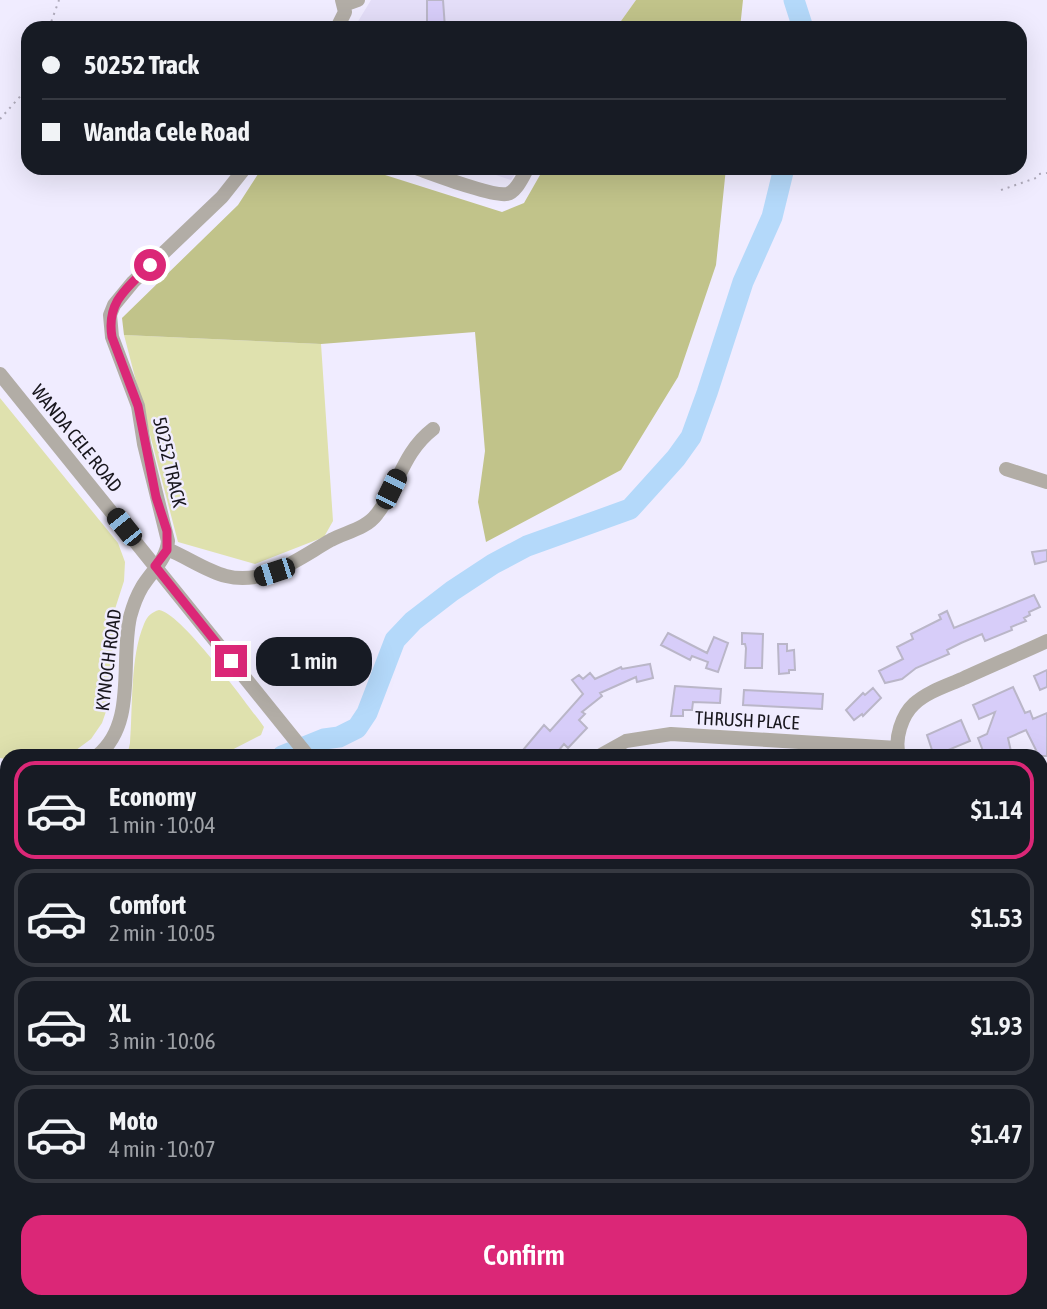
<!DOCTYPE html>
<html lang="en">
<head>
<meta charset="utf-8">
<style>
	body { margin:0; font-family:"Asap Condensed",sans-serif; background:#242831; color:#f1f3f6; height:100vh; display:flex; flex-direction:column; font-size:26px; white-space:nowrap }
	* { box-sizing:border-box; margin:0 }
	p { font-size:23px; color:#9ea1a6 }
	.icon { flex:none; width:38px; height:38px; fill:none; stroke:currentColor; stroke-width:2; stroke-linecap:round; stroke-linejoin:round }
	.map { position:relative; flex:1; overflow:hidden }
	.side { position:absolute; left:0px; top:749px; width:1048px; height:560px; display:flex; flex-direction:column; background:#171b24; border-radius:21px 21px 0 0; box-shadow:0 7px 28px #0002 }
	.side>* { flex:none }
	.guide { position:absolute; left:21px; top:21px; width:1006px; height:154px; border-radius:21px; box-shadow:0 7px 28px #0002; display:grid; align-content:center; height:154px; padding:0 21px; background:#171b24 }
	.end { position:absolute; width:32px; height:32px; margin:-16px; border:9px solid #db2777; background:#fff; box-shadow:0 0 0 4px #fff }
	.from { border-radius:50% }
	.bubble { position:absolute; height:49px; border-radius:21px; background:#171b24; box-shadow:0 7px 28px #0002; font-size:23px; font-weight:600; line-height:49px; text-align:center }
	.car { position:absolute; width:21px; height:42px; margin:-21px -10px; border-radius:9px; box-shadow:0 0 5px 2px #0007; background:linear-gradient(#222 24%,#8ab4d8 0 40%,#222 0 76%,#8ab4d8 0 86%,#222 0) }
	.guide b { display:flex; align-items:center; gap:24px; height:66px; font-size:26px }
	.guide b+b { border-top:2px solid #363941 }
	.guide i { width:18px; height:18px; background:#f1f3f6 }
	ul { padding:12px 0 0; list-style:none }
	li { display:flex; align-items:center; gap:21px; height:98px; margin:0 14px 10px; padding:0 7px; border:4px solid #363941; border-radius:21px }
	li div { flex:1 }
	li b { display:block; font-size:26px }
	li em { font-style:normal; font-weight:600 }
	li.active { border-color:#db2777 }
	li>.icon { width:63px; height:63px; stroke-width:1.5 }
	.cta { display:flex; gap:14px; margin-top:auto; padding:14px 21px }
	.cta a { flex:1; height:80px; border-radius:21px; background:#db2777; color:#fff; font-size:28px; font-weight:600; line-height:80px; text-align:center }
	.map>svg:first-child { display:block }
	.built { fill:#e4def8 }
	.green { fill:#dfe1ae }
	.forest { fill:#c1c38a }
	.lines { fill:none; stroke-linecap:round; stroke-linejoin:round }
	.stream { stroke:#b4d9fa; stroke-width:3.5 }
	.river { stroke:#b4d9fa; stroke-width:21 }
	.building { fill:#d7cdf9; stroke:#bab6c8; stroke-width:2 }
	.path { stroke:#afabbb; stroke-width:2; stroke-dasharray:2 5; stroke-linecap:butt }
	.minor { stroke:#b2ada6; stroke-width:14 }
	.route { stroke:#db2777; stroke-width:9 }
	.labels { text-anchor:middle; stroke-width:5; stroke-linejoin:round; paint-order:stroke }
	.street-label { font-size:19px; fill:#18161d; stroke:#f0ecff }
</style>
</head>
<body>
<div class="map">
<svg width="1047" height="1309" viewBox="0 0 1047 1309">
	<rect width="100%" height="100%" fill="#f0ecff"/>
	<path class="built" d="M371,0H636L616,28H354Z
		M475,168H519L511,180Z"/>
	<path class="green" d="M124,335L321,344L333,521L324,537L255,564L178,542Z
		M0,398L118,543L125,562L124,581L115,609L109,703L102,723L91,739L68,756H7V759L0,758Z
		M159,610C182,614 241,697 259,720L264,727L261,735L220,756H127L130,743C133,707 130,657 144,624C147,616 152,612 159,610Z
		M0,797H7V1142L0,1161Z
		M1047,1186V1309H943L932,1302H1041V1188Z"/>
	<path class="forest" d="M636,0H743L740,28H616Z
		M262,168H363L502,212L524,203L544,168H726L716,265L678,377L621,470L486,542L478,502L485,451L475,332L321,344L124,335L122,318L238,205Z"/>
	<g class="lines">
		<path class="stream" d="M0,792H7
			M0,1287L1,1288"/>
		<path class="river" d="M794,0L803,28
			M282,756L324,739L339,737L357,728L367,713L395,640L413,621L452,591L493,564L527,546L630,509L676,458L691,437L707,393L743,282L772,217L784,168
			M7,1240L1,1288L7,1302"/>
	</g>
	<path class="building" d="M427,0H443L445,28H427Z
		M1047,550V561L1035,564L1032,552Z
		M1034,595L1040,607L1029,612L1030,615L1024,618L1026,621L1011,627L1012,630L985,641L982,634L961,643L947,650L949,654L916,668L902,679L885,683L879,671L903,659L897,647L913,639L911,634L941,619L939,615L947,611L954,628Z
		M668,633L707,653L714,637L728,643L718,672L706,668L708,662L692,656L690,660L661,645Z
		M742,633L763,634L762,668H745L746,648L745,644H742Z
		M778,644H787V651L794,650L795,670H789V673L779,674Z
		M650,664L653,678L637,682L636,677L600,693L602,696L582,712L585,714L579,720L587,728L568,748L564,744L554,756H518L544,725L550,731L583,694L572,680L579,675L583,679L590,673L595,679L621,667L622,669Z
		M1047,670V687L1040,690L1034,676Z
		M675,686L721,689L720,703L693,702L692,710H683V716H671Z
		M1013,687L1025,713L1030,711L1033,719L1047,713V756H1039L1026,730L1008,738L1012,756H985L978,738L987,734L995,712L979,719L973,705Z
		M873,688L881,698L863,716L862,714L854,720L846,710L863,693L865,695Z
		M744,690L823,694L822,709L743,705Z
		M961,720L970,741L934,756L927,735Z"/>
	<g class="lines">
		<path class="path" d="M49,28L59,0
			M0,119L24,92L28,81
			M1001,190L1036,178L1039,174L1047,173
			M372,1309L378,1302"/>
		<path class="minor" d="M344,5L358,0
			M337,28L345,12L342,0
			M416,168C433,174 493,197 507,194C517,192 523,175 528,168
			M0,374L308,756
			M1006,469L1047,482
			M167,549C187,557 206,571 226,576C265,586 299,558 331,540C346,532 366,529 377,514C399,486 402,453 433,429
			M899,755C894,739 902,715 914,704C927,692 946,686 962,679C990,666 1019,654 1047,641
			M97,756C137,724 120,662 130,617C133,606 136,597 142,587C151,572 167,559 168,541L144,444L138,406L112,337L110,315L114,305L133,282L222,197L245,168
			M599,756L626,741L671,734L897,748
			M0,779H7
			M1041,802L1047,801
			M1041,876L1047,875
			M1041,999H1047
			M1041,1113L1047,1114
			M492,1302L503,1309
			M772,1302L780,1309
			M874,1302L884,1309
			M909,1302L918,1309
			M578,1309L580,1302
			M757,1309L760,1302"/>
	</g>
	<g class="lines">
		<path class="route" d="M150,265C127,288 106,302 112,337L138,406L156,497L167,531V550L155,566L231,661"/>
	</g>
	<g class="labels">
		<g class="street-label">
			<text transform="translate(77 438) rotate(51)" y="7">WANDA CELE ROAD</text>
			<text transform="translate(170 462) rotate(77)" y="7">50252 TRACK</text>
			<text transform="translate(108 660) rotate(-83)" y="7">KYNOCH ROAD</text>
			<text transform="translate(747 720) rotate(3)" y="7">THRUSH PLACE</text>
		</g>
	</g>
</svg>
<i class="end from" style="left:150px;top:265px"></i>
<i class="end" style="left:231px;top:661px"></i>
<div class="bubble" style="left:256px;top:637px;width:116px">1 min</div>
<i class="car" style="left:391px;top:489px;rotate:26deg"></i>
<i class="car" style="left:124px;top:527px;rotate:321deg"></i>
<i class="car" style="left:274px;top:572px;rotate:252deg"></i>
<div class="guide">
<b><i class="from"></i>50252 Track</b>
<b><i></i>Wanda Cele Road</b>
</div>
<section class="side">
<ul>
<li class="active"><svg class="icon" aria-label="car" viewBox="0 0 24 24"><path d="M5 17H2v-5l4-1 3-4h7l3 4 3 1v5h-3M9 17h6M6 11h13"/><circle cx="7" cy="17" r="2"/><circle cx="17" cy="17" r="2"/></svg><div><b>Economy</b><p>1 min · 10:04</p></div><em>$1.14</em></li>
<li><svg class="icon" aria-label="car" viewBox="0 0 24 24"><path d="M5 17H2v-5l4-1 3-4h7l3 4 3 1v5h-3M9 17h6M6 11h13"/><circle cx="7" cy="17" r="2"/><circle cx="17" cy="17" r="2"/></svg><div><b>Comfort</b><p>2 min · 10:05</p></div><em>$1.53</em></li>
<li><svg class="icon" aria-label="car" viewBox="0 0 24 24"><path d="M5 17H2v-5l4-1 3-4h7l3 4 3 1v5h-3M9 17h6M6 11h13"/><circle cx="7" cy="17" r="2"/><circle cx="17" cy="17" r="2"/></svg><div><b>XL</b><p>3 min · 10:06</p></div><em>$1.93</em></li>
<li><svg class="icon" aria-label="car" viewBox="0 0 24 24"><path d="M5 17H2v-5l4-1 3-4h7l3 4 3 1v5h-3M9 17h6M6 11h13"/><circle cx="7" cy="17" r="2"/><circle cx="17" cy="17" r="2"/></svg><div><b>Moto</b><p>4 min · 10:07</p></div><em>$1.47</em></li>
</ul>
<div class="cta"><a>Confirm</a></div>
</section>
</div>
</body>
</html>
